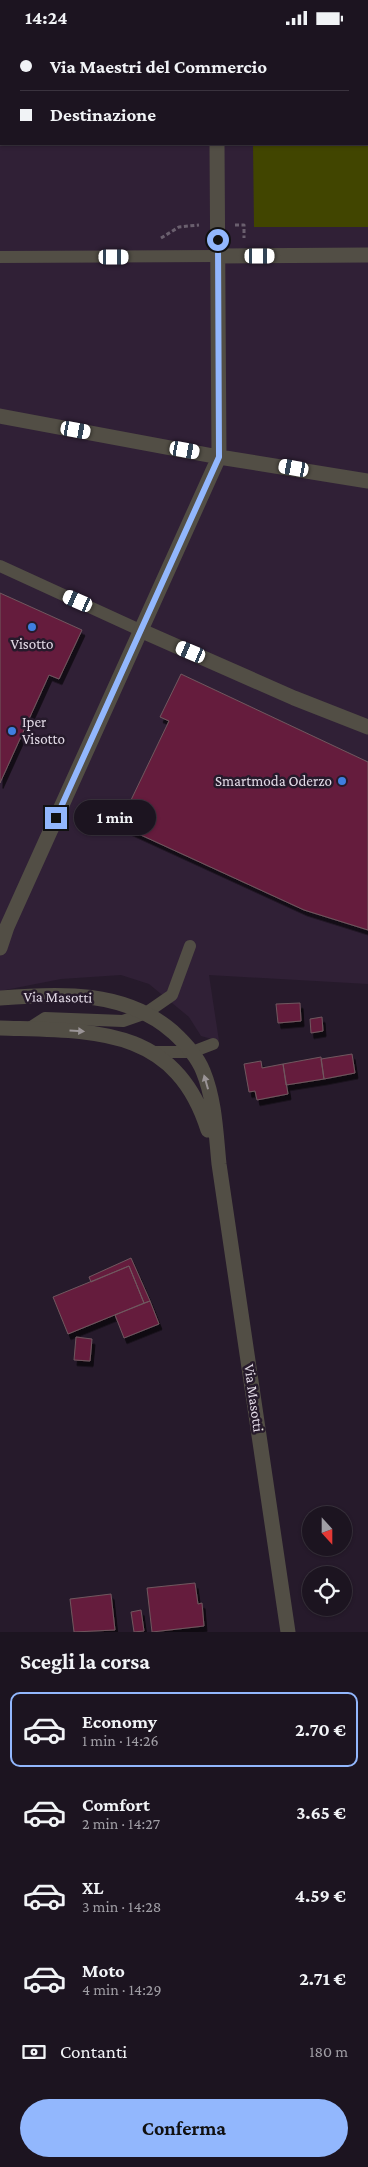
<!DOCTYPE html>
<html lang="it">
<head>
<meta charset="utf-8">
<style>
	body { margin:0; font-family:"Crimson Pro",serif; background:#29212d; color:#f1f3f6; height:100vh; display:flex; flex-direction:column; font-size:19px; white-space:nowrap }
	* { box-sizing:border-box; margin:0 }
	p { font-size:16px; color:#a09ea5 }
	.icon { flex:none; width:28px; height:28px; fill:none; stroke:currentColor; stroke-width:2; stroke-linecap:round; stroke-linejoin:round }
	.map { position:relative; height:1597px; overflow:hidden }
	.details { display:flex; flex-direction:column; background:#1c1420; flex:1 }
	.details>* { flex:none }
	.top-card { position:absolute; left:0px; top:0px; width:369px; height:110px; box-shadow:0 1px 4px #0004,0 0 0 1px #3a333e; display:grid; align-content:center; height:110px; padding:0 20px; background:#1c1420 }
	.needle { width:32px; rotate:159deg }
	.tools { position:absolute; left:302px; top:1471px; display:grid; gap:10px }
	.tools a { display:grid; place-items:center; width:50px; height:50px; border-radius:50%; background:#1c1420; box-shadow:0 1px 4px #0004,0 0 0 1px #3a333e; font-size:25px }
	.end { position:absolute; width:22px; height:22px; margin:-11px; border:6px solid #92b7fd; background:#111; box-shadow:0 0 0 2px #111 }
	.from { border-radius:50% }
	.bubble { position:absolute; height:35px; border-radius:18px; background:#1c1420; box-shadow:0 1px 4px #0004,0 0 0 1px #3a333e; font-size:16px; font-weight:700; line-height:35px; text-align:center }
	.car { position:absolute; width:15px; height:30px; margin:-15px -8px; border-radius:6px; box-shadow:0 0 4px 1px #0007; background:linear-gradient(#fff 24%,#345 0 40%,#fff 0 76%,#345 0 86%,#fff 0) }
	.top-card b { display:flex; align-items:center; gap:18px; height:48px; font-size:19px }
	.top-card b+b { border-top:1px solid #3a333e }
	.top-card i { width:12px; height:12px; background:#f1f3f6 }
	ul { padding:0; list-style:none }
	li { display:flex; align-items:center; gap:15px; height:75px; margin:0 10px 8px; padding:0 10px; border:2px solid transparent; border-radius:10px }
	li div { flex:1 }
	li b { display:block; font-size:19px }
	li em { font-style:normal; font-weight:700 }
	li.current { border-color:#92b7fd }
	li>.icon { width:45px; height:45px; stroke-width:1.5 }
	h2 { padding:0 20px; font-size:22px; line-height:60px }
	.pay { display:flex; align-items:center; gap:12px; height:55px; padding:0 20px; font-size:19px }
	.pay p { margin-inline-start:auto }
	.cta { display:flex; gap:10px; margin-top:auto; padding:10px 20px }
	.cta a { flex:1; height:58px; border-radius:30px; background:#92b7fd; color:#111; font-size:20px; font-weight:700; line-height:58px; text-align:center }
	.status { display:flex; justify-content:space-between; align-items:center; height:35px; padding:0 25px; background:#1c1420; direction:ltr }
	.status svg { height:14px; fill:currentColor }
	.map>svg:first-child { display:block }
	.built { fill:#302036 }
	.green { fill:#414500 }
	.building { fill:#651f3d; stroke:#70575f; filter:url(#shadow) }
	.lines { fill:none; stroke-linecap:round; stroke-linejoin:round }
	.path { stroke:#6a5f6e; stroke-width:3; stroke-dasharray:4 2.5; stroke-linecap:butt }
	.lane { stroke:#524e45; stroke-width:12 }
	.street { stroke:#524e45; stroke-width:15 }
	.oneway { fill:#9a9496 }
	.route { stroke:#92b7fd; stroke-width:6 }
	.shop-dot { fill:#3f7fe0; stroke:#261a2b; stroke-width:2 }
	.labels { text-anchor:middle; stroke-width:5; stroke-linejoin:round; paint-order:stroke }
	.poi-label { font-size:15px; fill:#e3dbe7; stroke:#261a2b }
	.street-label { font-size:15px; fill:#e3dbe7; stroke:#261a2b }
</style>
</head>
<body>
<div class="status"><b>14:24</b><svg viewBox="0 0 49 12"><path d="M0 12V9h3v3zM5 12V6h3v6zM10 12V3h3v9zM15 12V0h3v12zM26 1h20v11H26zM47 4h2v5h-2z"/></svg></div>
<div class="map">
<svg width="368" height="1597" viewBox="0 0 368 1597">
	<defs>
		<filter id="shadow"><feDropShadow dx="3" dy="5.5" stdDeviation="0" flood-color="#0009"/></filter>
	</defs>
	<rect width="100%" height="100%" fill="#261a2b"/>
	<path class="built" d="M240,0H368V949L209,940L219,1006L201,1001L189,982L149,949L121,940L61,944L0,956V74L1,109H368V1Z"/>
	<path class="green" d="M252,0H368V192H254L253,109H368V1Z"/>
	<path class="building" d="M32,0H84V1H25Z
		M0,558L82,595L59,644L49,640L0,748Z
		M181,639L368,727V895L304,875L119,790L169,686L160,682Z
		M300,968L301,986L278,988L276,969Z
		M322,982L323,996L311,998L310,984Z
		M352,1019L355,1038L324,1044L321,1024Z
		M321,1022L324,1044L286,1050L283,1029Z
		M261,1026L262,1033L283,1029L288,1059L257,1065L255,1056L249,1057L244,1029Z
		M131,1223L150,1266L144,1268L129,1231L91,1247L89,1242Z
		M129,1231L144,1268L68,1299L53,1262Z
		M150,1266L159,1289L124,1303L115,1280Z
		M76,1302L92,1304L90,1326L74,1325Z
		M195,1548L198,1569L202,1568L204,1591L152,1597L147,1553Z
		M111,1559L115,1595L74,1597L70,1564Z
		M141,1575L144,1596L134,1597L131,1577Z"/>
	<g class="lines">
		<path class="path" d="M235,190H244V203
			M161,203L179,192L199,190"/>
		<path class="lane" d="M0,222L218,221
			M0,531L142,596
			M28,994L45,983L123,986L146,978L172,960L190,911
			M153,1017H192L213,1009"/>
		<path class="street" d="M223,1V0
			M218,221L368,220
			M0,381L219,422L368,446
			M142,596L294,663L368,692
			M0,913L7,892L219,422L217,109
			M0,963C60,958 125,955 173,997C185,1008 197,1021 203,1036C215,1065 216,1099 219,1129L288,1597
			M0,993C91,996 175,990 208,1095"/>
	</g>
	<defs><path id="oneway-solid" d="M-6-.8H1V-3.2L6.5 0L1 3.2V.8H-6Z" transform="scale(1.25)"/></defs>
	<g class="oneway">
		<use href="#oneway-solid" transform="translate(77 996) rotate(3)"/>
		<use href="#oneway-solid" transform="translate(206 1047) rotate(-106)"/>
	</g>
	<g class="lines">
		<path class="route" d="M56,783L219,422L218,205"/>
	</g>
	<g class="shop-dot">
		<circle cx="32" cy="592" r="5"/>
		<circle cx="12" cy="696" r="5"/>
		<circle cx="342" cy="746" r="5"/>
	</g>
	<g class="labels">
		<g class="poi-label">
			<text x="32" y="614">Visotto</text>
			<text x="22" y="692" text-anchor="start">Iper<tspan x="22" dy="17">Visotto</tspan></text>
			<text x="332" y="751" text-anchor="end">Smartmoda Oderzo</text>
		</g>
		<g class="street-label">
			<text transform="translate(58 962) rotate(1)" y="5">Via Masotti</text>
			<text transform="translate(254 1363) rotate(82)" y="5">Via Masotti</text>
		</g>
	</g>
</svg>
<div class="tools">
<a><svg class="needle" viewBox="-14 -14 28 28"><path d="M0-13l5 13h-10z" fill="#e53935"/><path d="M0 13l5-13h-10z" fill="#a09ea5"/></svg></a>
<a><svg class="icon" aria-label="locate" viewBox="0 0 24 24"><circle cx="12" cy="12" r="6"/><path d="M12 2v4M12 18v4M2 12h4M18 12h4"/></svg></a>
</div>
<i class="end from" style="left:218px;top:205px"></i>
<i class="end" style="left:56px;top:783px"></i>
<div class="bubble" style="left:74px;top:765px;width:82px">1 min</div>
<i class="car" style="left:260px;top:221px;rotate:90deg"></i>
<i class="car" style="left:114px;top:222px;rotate:90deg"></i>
<i class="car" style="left:76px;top:395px;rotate:100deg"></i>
<i class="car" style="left:185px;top:415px;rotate:100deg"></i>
<i class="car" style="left:294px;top:433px;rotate:280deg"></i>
<i class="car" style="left:78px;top:566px;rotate:294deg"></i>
<i class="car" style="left:191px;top:617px;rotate:293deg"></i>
<div class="top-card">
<b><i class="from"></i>Via Maestri del Commercio</b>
<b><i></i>Destinazione</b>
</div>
</div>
<section class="details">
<h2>Scegli la corsa</h2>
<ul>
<li class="current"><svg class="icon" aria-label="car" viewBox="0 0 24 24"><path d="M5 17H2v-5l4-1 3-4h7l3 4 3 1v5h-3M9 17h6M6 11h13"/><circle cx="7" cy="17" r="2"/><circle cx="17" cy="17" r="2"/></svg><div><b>Economy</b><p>1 min · 14:26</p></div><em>2.70 €</em></li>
<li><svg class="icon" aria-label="car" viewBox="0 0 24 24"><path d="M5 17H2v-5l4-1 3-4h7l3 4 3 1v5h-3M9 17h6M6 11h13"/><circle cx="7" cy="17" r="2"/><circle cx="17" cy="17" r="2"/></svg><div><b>Comfort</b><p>2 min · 14:27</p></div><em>3.65 €</em></li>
<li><svg class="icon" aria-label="car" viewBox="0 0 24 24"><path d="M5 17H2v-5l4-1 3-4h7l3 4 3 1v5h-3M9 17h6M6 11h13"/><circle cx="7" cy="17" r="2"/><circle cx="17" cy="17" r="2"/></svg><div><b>XL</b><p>3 min · 14:28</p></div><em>4.59 €</em></li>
<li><svg class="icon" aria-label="car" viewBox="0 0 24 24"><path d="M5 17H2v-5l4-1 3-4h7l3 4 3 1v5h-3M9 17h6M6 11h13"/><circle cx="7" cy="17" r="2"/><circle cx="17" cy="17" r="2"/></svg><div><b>Moto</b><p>4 min · 14:29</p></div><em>2.71 €</em></li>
</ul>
<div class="pay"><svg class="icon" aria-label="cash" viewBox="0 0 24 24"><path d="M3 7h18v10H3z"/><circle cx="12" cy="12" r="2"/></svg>Contanti<p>180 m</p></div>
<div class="cta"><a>Conferma</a></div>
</section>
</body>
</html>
